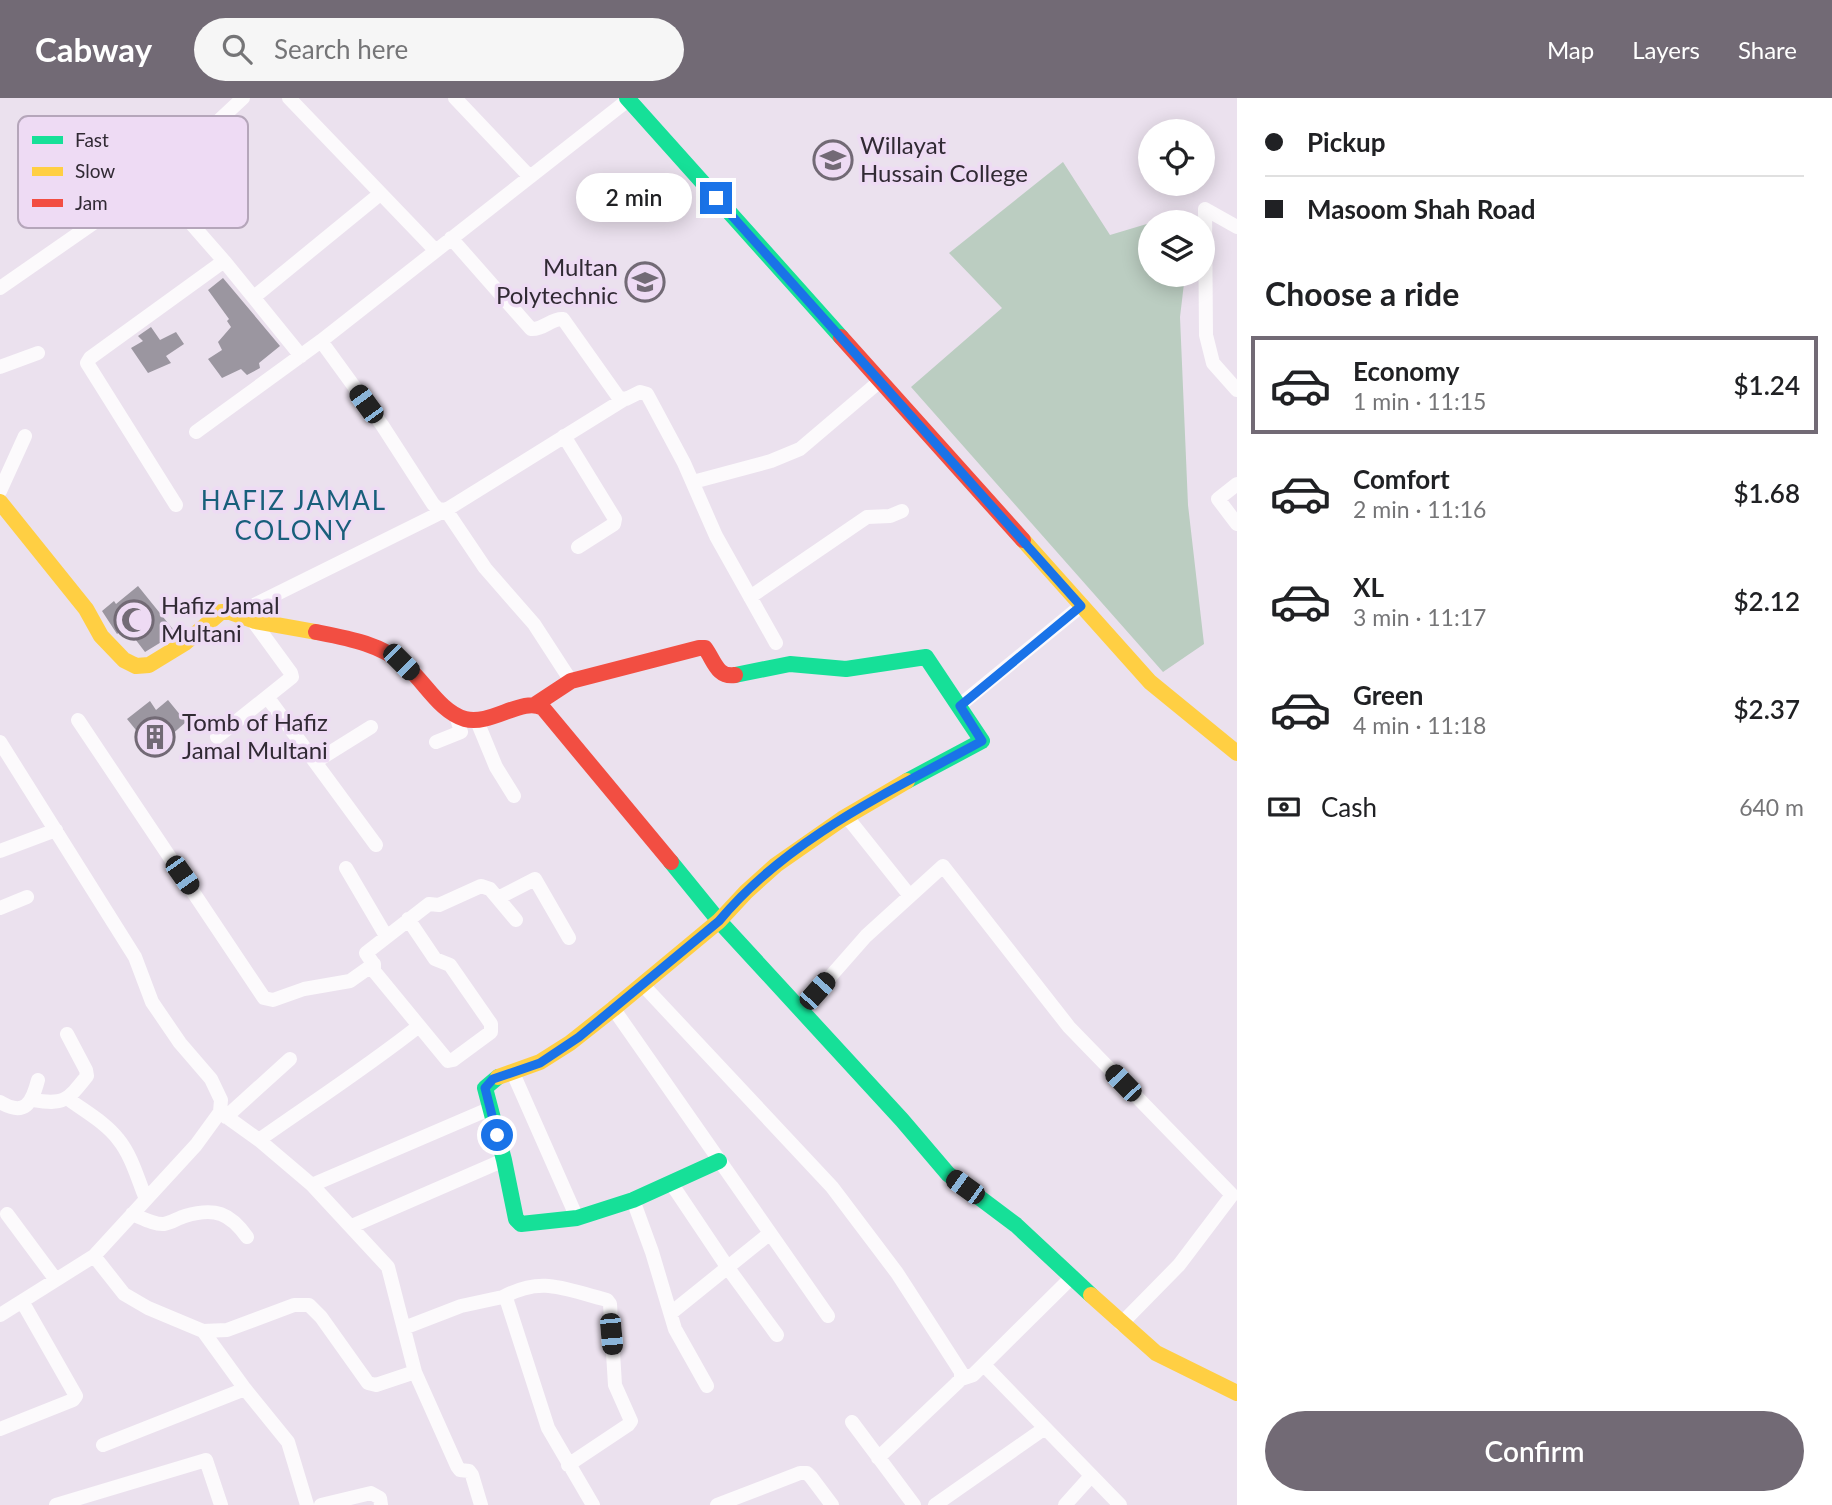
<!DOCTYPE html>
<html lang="en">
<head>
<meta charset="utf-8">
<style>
	body { margin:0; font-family:Lato,sans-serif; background:#f6f6f6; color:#202124; height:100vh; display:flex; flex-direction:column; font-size:26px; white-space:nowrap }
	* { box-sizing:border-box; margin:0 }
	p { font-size:23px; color:#757577 }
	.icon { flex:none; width:38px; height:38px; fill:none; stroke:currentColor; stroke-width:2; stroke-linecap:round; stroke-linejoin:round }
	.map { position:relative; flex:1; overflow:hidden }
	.drawer { display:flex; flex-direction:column; background:#fff; width:595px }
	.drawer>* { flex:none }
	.top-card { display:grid; align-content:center; height:154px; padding:0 28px; background:#fff }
	.controls { position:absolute; left:1138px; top:21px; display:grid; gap:14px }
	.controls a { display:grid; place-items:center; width:77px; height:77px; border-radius:50%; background:#fff; box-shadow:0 4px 18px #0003; font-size:35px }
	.end { position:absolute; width:32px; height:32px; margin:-16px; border:9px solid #1a73e8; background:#fff; box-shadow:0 0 0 4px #fff }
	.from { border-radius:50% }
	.bubble { position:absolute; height:49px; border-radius:24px; background:#fff; box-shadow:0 4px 18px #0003; font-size:23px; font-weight:600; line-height:49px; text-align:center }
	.car { position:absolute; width:21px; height:42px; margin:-21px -10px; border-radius:9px; box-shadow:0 0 5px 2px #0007; background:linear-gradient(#222 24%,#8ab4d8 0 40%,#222 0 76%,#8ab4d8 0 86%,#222 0) }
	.top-card b { display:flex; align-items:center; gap:24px; height:66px; font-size:26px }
	.top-card b+b { border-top:2px solid #e0e0e0 }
	.top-card i { width:18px; height:18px; background:#202124 }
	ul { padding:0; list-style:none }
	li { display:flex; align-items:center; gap:21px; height:98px; margin:0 14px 10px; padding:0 14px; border:4px solid transparent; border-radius:0px }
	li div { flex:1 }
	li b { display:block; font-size:26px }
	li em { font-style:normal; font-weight:600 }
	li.selected { border-color:#726a75 }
	li>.icon { width:63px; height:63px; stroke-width:1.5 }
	h2 { padding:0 28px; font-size:32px; line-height:84px }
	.pay { display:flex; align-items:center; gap:18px; height:77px; padding:0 28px; font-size:26px }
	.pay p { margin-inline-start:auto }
	.action { display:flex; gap:14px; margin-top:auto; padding:14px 28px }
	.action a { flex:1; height:80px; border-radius:42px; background:#726a75; color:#fff; font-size:28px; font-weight:600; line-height:80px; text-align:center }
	header { display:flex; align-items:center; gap:42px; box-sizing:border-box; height:98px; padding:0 35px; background:#726a75; color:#fff }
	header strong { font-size:33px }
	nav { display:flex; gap:38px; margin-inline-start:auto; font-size:24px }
	.search { width:490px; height:63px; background:#f6f6f6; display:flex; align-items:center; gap:18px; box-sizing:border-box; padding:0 24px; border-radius:38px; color:#757577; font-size:26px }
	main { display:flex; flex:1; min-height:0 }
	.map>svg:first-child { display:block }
	.green { fill:#bbcdc1 }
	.building { fill:#9b96a0 }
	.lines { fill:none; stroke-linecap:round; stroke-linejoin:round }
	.street { stroke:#fcfafc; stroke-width:14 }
	.fast { stroke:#16e098; stroke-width:16 }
	.slow { stroke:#ffcf43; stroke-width:16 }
	.jam { stroke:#f24e42; stroke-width:16 }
	.route { stroke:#1a73e8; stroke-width:9 }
	.labels { text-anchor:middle; stroke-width:7; stroke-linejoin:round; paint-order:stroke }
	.poi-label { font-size:24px; fill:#312a34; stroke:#eedbf4; text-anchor:start }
	.neighbourhood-label { font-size:26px; letter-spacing:2px; fill:#195f7b; stroke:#eedbf4 }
	.key { fill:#eedbf4; stroke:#b5a6ba; stroke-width:2 }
	.key-label { font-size:19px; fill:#312a34 }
</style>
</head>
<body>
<header>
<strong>Cabway</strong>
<div class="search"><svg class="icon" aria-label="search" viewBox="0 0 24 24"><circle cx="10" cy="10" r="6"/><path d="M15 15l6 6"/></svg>Search here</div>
<nav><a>Map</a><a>Layers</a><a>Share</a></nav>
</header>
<main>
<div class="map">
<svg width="1237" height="1407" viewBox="0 0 1237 1407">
	<rect width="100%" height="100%" fill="#ebe1ee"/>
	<path class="green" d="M1063,64L1110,137L1150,125V177H1185L1180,219L1188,407L1204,546L1163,574L911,289L1002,210L949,155Z"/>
	<path class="building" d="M223,180L280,248L259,265L260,270L247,277L241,271L222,280L208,261L222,252L218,244L231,229L227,223L229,221L208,192Z
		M151,229L160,242L176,234L184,246L166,258L171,265L148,275L131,250L143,243L138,238Z
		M138,488L176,535L145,554L126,529L117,536L102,513L114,503L116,506Z
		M168,602L186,624L153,653L127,621L150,603L156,612Z"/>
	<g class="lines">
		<path class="street" d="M289,0L435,152
			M455,0L530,79
			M154,83L224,163L301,258
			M1237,129L1205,111L1206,237L1213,265L1237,292
			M451,140L531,231C544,232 551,220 563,221L619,300L626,301L640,294L647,296L684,365L716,438L776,545
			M0,190L154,83L243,0
			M254,199L380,96
			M321,243L382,327L433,406L438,411L446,412L485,470L534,526L571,583
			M0,269L38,255
			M196,334L321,243L628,2
			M564,338L615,421L614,426L578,449
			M693,384L771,363L800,351L880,283
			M1237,386L1218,401L1237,426
			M0,393L25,338
			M176,407L87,265L90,260L224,163
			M750,499L867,419L890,418L902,413
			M238,515L446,412L623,302
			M268,600L376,747
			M959,608L1081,508
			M78,622L264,900L273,902L304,891L350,883L374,866
			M477,623L496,669L514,698
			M217,639L292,579L291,575L253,523
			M0,644L135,859L152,904L180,945L211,981L221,1002L220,1014L196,1047L94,1158L0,1217
			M436,644L461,634L456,617
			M315,664L371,629
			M847,719L910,798
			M0,753L56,732
			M346,770L386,838
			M498,800L535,781L569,840
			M0,810L27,799
			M408,821L435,861L450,867L491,926V934L453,962L448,963L374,873V867L366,855L429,806L439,807L481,788L490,791L516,822
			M642,886L832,1089L897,1175L961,1274V1281L956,1286L878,1360
			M613,910L828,1218
			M801,912L866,838L943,768L1069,929L1232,1097L1179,1167L1121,1226
			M513,975L577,1120
			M67,1000C84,1013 105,1024 118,1041C132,1058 138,1082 146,1101
			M33,1002C64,1007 67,1003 87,978L86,972L67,936
			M0,1004C25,1019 32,1005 38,982
			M220,1014L259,1042L312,1087L388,1169L415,1274L457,1368L460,1372L469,1373L472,1377L481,1407
			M226,1019L290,961
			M259,1042C313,1004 367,969 419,928
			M671,1085L728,1170L777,1237
			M312,1087L489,1011
			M633,1102L652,1154L675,1231L707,1288
			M7,1116L56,1182
			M132,1116C142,1120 155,1127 164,1126C171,1125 178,1120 185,1118C215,1109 230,1115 247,1139
			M352,1128L504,1062
			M94,1158L124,1196L148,1210L203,1233L245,1291L288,1344L307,1407
			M503,1199C543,1177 566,1192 607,1202L610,1206L615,1287L631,1323L628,1327L568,1367
			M671,1215L769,1136
			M404,1230L461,1208L498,1200L503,1199L507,1203L548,1330L593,1407
			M203,1233L227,1232L294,1207H309L321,1219L368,1285L376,1287L415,1274
			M984,1267L1120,1407
			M961,1281L973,1277L1072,1179
			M852,1324L914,1407
			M0,1331L73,1302L76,1298L23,1205
			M103,1347L245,1291
			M56,1407L206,1362L221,1407
			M321,1407L371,1395L380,1400L381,1407
			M717,1407L800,1375H807L811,1379L832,1407
			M935,1407L1045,1330
			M1065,1407L1091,1378"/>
		<path class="fast" d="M627,0L841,239
			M735,577L790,566L846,571L926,559L982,643L907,683
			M671,764L719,823L902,1022L948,1076L1016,1127L1091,1197
			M498,979L485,990L504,1062L516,1121L521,1126L577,1120L633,1102L719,1063"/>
		<path class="slow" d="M0,404L86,511L101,538L124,562L136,568L149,567L185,545L221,514H230L255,523L316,534
			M1023,442L1150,584L1237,655
			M498,979L540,964L570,945L613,911L719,823L746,794L776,767L842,721L907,683
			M1091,1197L1156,1255L1237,1295"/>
		<path class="jam" d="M841,239L1023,442
			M316,534C347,540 382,546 406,568C425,584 440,614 465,621C491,628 523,598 543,610L671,764
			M536,606L571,583L699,550H705C714,562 717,580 735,577"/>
	</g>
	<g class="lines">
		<path class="route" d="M497,1037L485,990L493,981L540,965L579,939L719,823C788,740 889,694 982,643L960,608L1081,508L716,100"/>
	</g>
	<defs>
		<g id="university-ring" transform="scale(2.0125)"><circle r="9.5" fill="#eedbf4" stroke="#726a75" stroke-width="1.5"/><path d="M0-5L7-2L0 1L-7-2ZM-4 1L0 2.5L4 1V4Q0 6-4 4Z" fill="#726a75"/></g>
		<g id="school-ring" transform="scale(2.0125)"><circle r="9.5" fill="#eedbf4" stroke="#726a75" stroke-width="1.5"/><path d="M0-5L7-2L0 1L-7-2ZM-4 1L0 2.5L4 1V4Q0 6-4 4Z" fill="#726a75"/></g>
		<g id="mosque-ring" transform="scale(2.0125)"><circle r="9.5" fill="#eedbf4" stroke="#726a75" stroke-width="1.5"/><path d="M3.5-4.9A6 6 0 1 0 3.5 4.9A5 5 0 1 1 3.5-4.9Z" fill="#726a75"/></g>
		<g id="building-ring" transform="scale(2.0125)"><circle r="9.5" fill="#eedbf4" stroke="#726a75" stroke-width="1.5"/><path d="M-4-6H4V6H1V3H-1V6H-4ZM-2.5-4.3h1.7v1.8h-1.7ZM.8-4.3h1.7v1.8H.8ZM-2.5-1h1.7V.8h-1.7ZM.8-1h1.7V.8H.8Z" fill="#726a75"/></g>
	</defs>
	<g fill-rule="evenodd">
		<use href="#university-ring" x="833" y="62"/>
		<use href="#school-ring" x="645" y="184"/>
		<use href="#mosque-ring" x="134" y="522"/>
		<use href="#building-ring" x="155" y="639"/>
	</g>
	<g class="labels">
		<g class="poi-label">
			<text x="860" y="56">Willayat<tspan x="860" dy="28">Hussain College</tspan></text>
			<text x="618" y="178" text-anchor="end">Multan<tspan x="618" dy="28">Polytechnic</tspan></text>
			<text x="161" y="516">Hafiz Jamal<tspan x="161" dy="28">Multani</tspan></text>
			<text x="182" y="633">Tomb of Hafiz<tspan x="182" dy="28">Jamal Multani</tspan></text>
		</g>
		<g class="neighbourhood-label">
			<text x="294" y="412">HAFIZ JAMAL<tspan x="294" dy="30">COLONY</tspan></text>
		</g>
	</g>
	<rect x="18" y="18" width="230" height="112" rx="10" class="key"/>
	<rect x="32" y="38" width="31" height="8" fill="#16e098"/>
	<rect x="32" y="69" width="31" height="9" fill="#ffcf43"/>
	<rect x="32" y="101" width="31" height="8" fill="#f24e42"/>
	<g class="key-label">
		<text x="75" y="49">Fast</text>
		<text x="75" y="80">Slow</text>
		<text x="75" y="112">Jam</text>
	</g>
</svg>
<div class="controls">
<a><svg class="icon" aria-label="locate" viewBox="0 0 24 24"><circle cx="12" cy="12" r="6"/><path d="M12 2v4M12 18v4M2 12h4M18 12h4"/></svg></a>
<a><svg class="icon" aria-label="layers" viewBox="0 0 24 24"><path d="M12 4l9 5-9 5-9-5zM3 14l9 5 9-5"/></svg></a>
</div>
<i class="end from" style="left:497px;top:1037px"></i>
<i class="end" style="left:716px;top:100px"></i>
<div class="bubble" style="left:576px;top:75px;width:116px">2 min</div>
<i class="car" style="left:366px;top:306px;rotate:324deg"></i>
<i class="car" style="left:401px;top:564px;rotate:135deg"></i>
<i class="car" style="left:182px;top:777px;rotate:145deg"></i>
<i class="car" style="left:817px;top:893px;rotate:42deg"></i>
<i class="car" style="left:1123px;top:985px;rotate:316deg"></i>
<i class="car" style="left:965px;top:1089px;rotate:306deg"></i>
<i class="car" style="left:611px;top:1236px;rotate:175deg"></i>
</div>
<section class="drawer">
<div class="top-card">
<b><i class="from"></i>Pickup</b>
<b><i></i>Masoom Shah Road</b>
</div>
<h2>Choose a ride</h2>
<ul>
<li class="selected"><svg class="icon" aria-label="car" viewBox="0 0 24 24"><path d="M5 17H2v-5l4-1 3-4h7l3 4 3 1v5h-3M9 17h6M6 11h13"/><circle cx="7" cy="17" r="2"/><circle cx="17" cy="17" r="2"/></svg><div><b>Economy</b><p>1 min · 11:15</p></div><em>$1.24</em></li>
<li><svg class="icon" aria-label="car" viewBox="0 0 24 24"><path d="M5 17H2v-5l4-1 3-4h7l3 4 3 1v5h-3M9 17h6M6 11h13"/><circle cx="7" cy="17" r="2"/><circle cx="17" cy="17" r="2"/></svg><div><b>Comfort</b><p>2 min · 11:16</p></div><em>$1.68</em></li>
<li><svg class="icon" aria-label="car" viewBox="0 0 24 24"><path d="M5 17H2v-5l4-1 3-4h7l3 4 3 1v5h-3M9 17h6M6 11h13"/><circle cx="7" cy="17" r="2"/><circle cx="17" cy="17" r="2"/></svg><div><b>XL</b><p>3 min · 11:17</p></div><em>$2.12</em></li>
<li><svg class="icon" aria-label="car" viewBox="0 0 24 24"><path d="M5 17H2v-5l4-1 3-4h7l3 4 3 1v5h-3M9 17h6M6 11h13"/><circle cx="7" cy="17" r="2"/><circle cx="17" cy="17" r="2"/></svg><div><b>Green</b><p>4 min · 11:18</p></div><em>$2.37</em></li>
</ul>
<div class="pay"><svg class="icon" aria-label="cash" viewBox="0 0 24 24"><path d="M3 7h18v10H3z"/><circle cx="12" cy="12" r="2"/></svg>Cash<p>640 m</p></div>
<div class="action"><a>Confirm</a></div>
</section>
</main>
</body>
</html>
